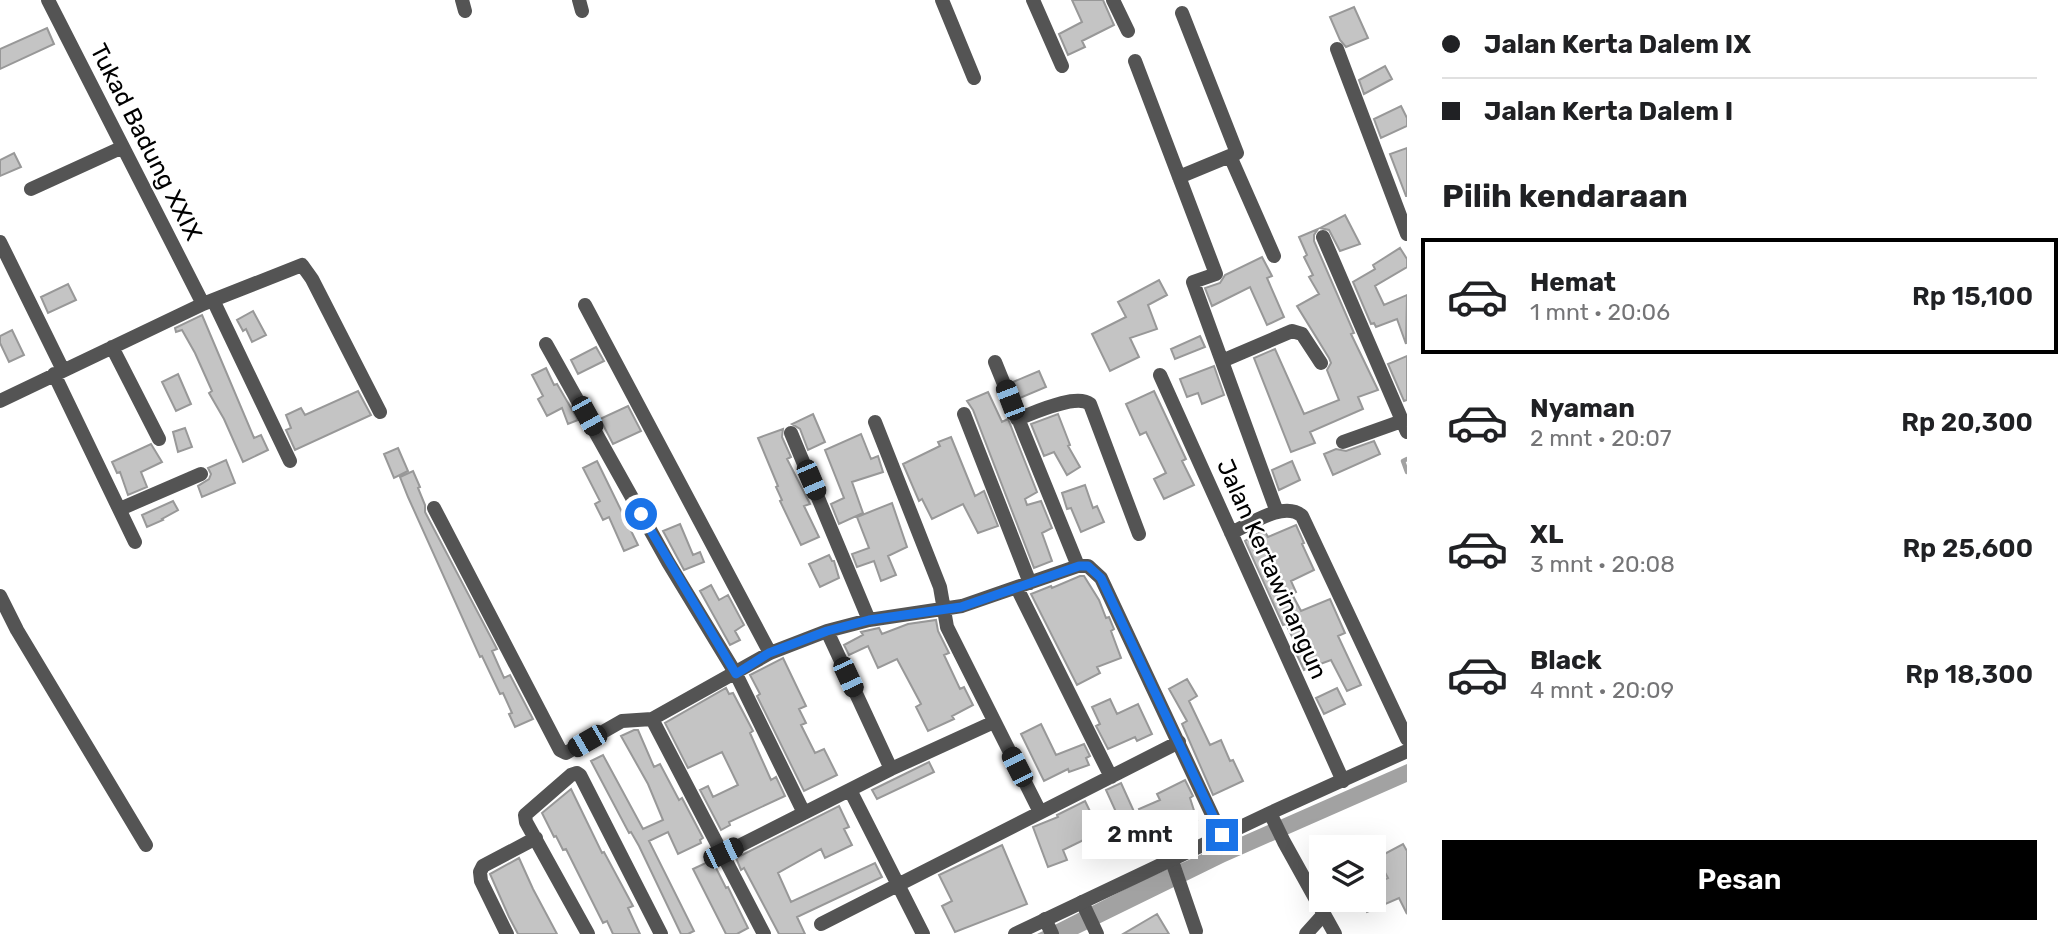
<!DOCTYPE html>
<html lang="id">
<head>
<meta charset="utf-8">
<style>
	body { margin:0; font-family:Rubik,sans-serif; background:#f6f6f6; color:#202124; height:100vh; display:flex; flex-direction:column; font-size:26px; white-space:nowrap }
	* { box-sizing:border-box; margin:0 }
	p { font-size:23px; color:#757577 }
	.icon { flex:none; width:38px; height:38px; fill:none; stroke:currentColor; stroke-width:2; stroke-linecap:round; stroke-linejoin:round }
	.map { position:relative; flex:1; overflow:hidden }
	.panel { display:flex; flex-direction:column; background:#fff; width:665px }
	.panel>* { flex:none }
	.guide { display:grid; align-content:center; height:154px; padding:0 35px; background:#fff }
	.tools { position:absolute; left:1309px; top:835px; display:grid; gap:14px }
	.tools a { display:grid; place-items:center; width:77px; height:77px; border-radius:0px; background:#fff; box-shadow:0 7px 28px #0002; font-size:35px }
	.end { position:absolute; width:32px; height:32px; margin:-16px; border:9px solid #1a73e8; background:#fff; box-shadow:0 0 0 4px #fff }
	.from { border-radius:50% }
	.bubble { position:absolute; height:49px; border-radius:0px; background:#fff; box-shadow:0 7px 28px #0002; font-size:23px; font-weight:600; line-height:49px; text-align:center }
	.car { position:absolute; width:21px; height:42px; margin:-21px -10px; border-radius:9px; box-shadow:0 0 5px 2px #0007; background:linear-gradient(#222 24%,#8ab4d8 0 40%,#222 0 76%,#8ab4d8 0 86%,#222 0) }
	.guide b { display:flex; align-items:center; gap:24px; height:66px; font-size:26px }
	.guide b+b { border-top:2px solid #e0e0e0 }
	.guide i { width:18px; height:18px; background:#202124 }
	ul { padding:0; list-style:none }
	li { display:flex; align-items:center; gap:21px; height:116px; margin:0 14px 10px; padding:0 21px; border:4px solid transparent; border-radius:0px }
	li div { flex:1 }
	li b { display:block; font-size:26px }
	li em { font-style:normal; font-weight:600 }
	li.selected { border-color:#000 }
	li>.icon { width:63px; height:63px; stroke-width:1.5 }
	h2 { padding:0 35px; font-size:32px; line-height:84px }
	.primary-button { display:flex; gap:14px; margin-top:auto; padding:14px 35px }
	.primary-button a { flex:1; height:80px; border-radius:0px; background:#000; color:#fff; font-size:28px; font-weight:600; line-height:80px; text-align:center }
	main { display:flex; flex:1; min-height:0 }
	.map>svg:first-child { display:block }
	.water { fill:#a2a2a2 }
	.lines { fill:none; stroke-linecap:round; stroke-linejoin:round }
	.stream { stroke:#a2a2a2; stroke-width:4.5 }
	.building { fill:#c4c4c4; stroke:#989898; stroke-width:2 }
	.minor { stroke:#545454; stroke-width:14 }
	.tertiary { stroke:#545454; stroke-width:14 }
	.route { stroke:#1a73e8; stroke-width:9 }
	.labels { text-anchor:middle; stroke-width:5; stroke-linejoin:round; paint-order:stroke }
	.street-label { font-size:24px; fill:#000; stroke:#fff }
</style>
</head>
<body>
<main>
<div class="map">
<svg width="1407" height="934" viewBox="0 0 1407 934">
	<rect width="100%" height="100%" fill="#fff"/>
	<path class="water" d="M1407,764V782L1225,862L1078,934H1037L1143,880Z"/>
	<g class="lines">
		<path class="stream" d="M1407,459L1403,461L1407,472"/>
	</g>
	<path class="building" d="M1072,0H1103L1114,25L1082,41L1085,47L1068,55L1059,34L1082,22Z
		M1354,7L1368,38L1346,47L1340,40L1330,17Z
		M47,28L54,44L0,69V49Z
		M1385,66L1392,79L1364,94L1359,80Z
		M1401,106L1407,118V126L1381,138L1374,119Z
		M1407,148V196H1406L1390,154Z
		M14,153L21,167L0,176V160Z
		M1345,215L1360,244L1340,251L1329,230L1320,228Z
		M1318,229L1314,235V241L1354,333L1351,334L1378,390L1358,397L1363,409L1310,432L1315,443L1291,452L1254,358L1275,349L1304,414L1339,400L1327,370L1331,363L1329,358L1297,306L1319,294L1309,277L1313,275L1304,257L1307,255L1299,237Z
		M1400,248L1407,259V267L1375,286L1384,305L1407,295L1406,344L1397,319L1376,327L1374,323L1371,324L1353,282L1375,269L1373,265Z
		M1262,257L1272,276L1267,278L1284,317L1267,325L1250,287L1212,306L1205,288L1220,283L1225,275Z
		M1159,280L1167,295L1148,305L1157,329L1130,338L1139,357L1110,371L1092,334L1126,317L1118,302Z
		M68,284L76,300L48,313L41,297Z
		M253,311L266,335L252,342L246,329L243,331L237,320Z
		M202,315L254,438L261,435L268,450L243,462L224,419L209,393L212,391L195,353L182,330L176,332L175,328Z
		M12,330L24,355L9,362L0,343V336Z
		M1200,336L1205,347L1175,359L1171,349Z
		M596,347L604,361L578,374L571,360Z
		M1407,356V400L1404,401L1388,364Z
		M1214,366L1224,395L1202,404L1198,393L1187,397L1180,379Z
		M546,368L554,385L557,384L578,420L568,424L562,408L547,416L538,399L543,396L532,375Z
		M1039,371L1046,387L1020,398L1013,382Z
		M178,374L191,404L176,411L162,382Z
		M358,391L371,415L295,450L286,430L291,428L286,415L301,408L305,415Z
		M1154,391L1186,459L1182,461L1194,485L1164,499L1154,479L1166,473L1146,432L1140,435L1126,404Z
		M988,392L1002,422L1008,419L1037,492L1025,499L1027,505L1041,501L1052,528L1042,533L1052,561L1034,568L973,410L967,401Z
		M628,406L641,431L613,444L600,419Z
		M813,414L825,442L808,450L800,429L792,424Z
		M1058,414L1070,445L1068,446L1080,467L1067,475L1054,452L1044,456L1031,424Z
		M185,428L192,447L178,452L173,432Z
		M783,429L782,437L791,457L787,459L810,504L804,506L819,537L801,545L780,501L782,500L776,487L778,486L758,438Z
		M861,434L871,459L878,456L883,472L852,482L863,513L839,524L831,504L844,498L825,450Z
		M951,437L975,496L984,491L998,526L978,533L963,504L932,519L922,499L919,501L903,464L940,446L938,442Z
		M1374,441L1380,454L1333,475L1324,454L1336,449L1346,451Z
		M151,444L162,462L141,472L147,487L128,495L120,472L117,473L112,462Z
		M398,448L408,471L394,478L384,454Z
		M226,460L235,483L202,497L198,486L209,479L211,474L208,468Z
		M597,461L638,545L624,551L609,517L603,520L595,504L600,501L583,468Z
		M1292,461L1300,480L1279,490L1272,470Z
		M413,471L420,487L418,488L425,505V512L497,649L492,651L504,678L510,675L533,719L515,727L509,714L512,713L503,693L500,694L482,656L480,657L408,497L400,477Z
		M1085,485L1093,508L1097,506L1104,522L1081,532L1071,508L1067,509L1062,493Z
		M173,501L178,510L162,519L163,520L147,527L142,515Z
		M892,503L907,547L888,556L896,575L881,581L874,561L857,567L852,554L869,548L857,517Z
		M680,524L693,555L700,552L704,562L684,570L663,531Z
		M1296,525L1304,543L1302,544L1314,570L1291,581L1296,592L1292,594L1301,611L1330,599L1345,633L1338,636L1361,685L1347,691L1331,660L1304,670L1296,653L1299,651L1286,624L1283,625L1245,541L1264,530L1268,537Z
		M829,555L832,561H834L839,578L820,587L809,564Z
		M1080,576H1084L1099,600L1106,618L1109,617L1114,629L1111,631L1121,658L1097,667L1100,673L1077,685L1031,594L1051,586L1052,588Z
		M711,585L719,600L728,595L744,625L735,631L740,640L730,645L700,591Z
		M936,620L938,631L949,653L944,655L960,689L964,687L973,705L952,716L954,719L928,731L916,707L921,704L897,659L878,668L868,646L849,655L844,645L863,635L861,632L879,628L882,634L908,624Z
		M783,658L806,706L799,709L806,723L801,725L815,753L824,749L837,775L804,791L757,696L760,694L750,675Z
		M1187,679L1197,696L1189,701L1210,745L1221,740L1230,761L1233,760L1243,781L1213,795L1182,724L1187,721L1169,689Z
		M726,688L729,694L733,693L753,731L750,733L771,780L776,777L785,796L729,822L730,825L721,830L700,790L708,786L713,797L738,785L722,752L688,768L665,723Z
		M1337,688L1345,704L1324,714L1316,698Z
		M1110,699L1117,714L1138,704L1152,734L1137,741L1135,737L1108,749L1096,726L1100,724L1092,707Z
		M1041,724L1056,755L1084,744L1090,756L1086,758L1089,765L1069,772L1068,769L1044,781L1021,734Z
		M634,730H638L654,767L660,764L679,800L682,798L703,838L700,840L701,843L678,854L668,832L649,841L694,931L688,934H681L639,846L631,832L629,833L591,761L603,755L643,829L663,820L648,784L621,736Z
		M929,762L934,772L877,799L872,790Z
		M1185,780L1193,796L1190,798L1197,820L1153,838L1139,809L1160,800L1157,794Z
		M1121,783L1136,816L1121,823L1106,790Z
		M571,789L602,853L604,852L633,906L628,908L640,934H613L607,921L603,923L566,849L563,850L556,836L554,837L542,813Z
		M1085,801L1100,832L1063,850L1067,860L1048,867L1033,827L1058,817L1057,815Z
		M839,806L849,827L844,829L852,845L825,858L821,849L778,873L791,902L875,863L882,877L797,917L805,934H779L744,868L741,870L736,858Z
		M1115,819L1129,847L1113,855L1099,827Z
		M1403,844L1407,851V914L1399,898L1367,912L1362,900H1374V884L1388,878L1377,858Z
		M1002,845L1027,904L955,932L942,906L952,901L939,875Z
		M519,858L533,889L557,934H518L509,917L490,874Z
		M712,860L726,888L728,887L748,928L737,934H726L693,869Z
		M1157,914L1169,934H1123Z"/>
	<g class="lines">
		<path class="minor" d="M48,0L203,304
			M462,0L465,11
			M579,0L582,11
			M942,0L974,78
			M1033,0L1062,66
			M1113,0L1128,31
			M1337,49L1407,234
			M1135,61L1216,274L1193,282L1277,512
			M1230,156L1274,256
			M1179,177L1237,153L1182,13
			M31,189L123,147
			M1323,237L1407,432
			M0,242L63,370
			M213,300L290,461
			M585,305L770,653
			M546,344L668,562L736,674L804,813
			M112,347L159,439
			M1222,361L1292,331L1302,334L1321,363
			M995,362L1078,566
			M54,374L135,542
			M1160,375L1343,781
			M0,401L203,304L302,265L312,279L380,412
			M964,414L1030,583
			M1017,419C1034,413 1076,393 1090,404L1139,534
			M875,422L940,587L947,627L1040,812
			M791,433L869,620
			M1343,442L1402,421
			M434,508L560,750L566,753L622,721L652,719L770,653L827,631L869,620L962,606L1078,566H1088L1101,578L1222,836
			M120,509L201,474
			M1231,533C1249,525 1284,500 1302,516L1407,739
			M1017,588L1111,777
			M0,596L17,630L146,845
			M827,631L891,769
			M652,719L764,934
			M850,790L923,934
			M723,854L891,769L994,722
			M1172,861L1196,931
			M1082,902L1097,934
			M1045,919L1052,934
			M821,924L1179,742
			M507,934L481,881L480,872L483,866L536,838
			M588,934L526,822L525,815L571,775L577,773L580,775L661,934
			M1306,934L1324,914"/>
		<path class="tertiary" d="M1270,813L1284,842L1335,934
			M1015,934L1270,813L1407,751"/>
	</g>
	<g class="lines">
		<path class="route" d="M641,514L736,674L769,653L827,631L869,620L961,607L1079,566H1088L1101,578L1222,835"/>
	</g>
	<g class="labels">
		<g class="street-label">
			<text transform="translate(146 142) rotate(63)" y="8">Tukad Badung XXIX</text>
			<text transform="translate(1272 569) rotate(66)" y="8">Jalan Kertawinangun</text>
		</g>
	</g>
</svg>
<div class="tools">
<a><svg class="icon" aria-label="layers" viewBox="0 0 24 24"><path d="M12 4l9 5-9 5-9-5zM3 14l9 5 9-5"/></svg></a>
</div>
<i class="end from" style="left:641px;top:514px"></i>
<i class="end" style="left:1222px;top:835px"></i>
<div class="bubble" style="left:1082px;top:810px;width:116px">2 mnt</div>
<i class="car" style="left:1010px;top:400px;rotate:339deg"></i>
<i class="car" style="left:587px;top:416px;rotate:151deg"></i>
<i class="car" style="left:811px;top:480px;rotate:157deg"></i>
<i class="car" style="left:848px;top:677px;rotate:155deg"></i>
<i class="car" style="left:587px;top:741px;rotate:240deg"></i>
<i class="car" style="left:1017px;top:767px;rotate:333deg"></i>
<i class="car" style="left:723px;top:853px;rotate:64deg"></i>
</div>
<section class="panel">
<div class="guide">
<b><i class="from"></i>Jalan Kerta Dalem IX</b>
<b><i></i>Jalan Kerta Dalem I</b>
</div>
<h2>Pilih kendaraan</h2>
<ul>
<li class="selected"><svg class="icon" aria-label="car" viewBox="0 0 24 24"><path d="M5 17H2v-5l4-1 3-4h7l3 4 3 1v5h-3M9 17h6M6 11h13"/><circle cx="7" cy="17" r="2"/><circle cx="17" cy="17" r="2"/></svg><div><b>Hemat</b><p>1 mnt · 20:06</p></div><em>Rp 15,100</em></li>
<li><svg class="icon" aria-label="car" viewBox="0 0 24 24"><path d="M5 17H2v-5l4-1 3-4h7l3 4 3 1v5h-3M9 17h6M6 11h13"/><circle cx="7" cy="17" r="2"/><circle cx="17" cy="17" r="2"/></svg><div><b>Nyaman</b><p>2 mnt · 20:07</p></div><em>Rp 20,300</em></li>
<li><svg class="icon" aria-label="car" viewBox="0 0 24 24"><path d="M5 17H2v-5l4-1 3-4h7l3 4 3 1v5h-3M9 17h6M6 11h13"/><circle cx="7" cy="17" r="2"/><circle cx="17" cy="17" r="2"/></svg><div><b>XL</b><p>3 mnt · 20:08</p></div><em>Rp 25,600</em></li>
<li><svg class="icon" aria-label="car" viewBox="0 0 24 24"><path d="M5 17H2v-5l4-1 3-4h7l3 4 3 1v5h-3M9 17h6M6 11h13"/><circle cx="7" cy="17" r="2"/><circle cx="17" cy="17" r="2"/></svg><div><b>Black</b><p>4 mnt · 20:09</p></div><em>Rp 18,300</em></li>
</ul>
<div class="primary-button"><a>Pesan</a></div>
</section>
</main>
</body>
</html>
